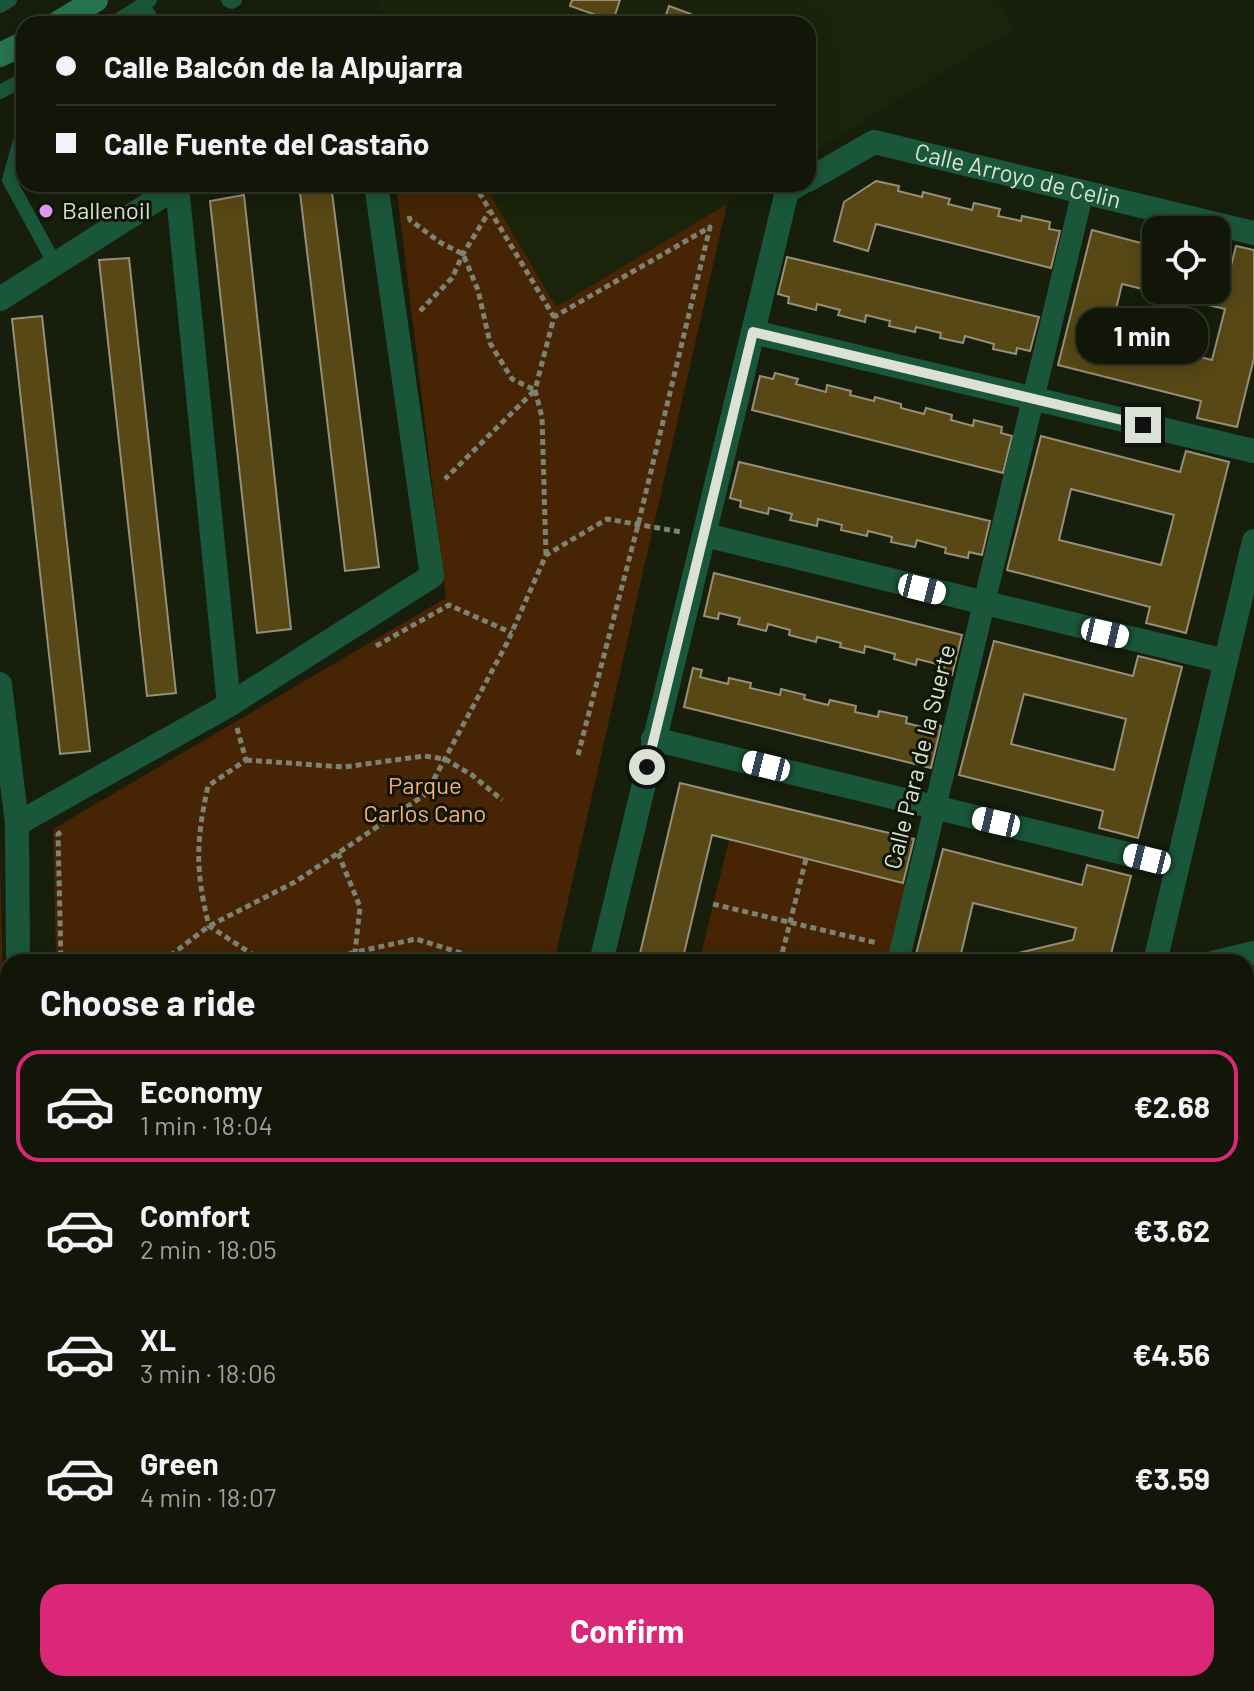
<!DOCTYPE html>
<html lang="en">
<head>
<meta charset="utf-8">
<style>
	body { margin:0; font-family:Barlow,sans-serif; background:#1e2316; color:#f1f3f6; height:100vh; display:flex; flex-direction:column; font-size:30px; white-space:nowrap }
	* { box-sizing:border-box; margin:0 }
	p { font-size:26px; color:#9c9f9c }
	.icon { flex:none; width:44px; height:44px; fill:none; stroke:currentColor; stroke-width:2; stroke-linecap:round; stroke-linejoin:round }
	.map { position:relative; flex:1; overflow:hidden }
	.side { position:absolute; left:0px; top:954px; width:1254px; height:738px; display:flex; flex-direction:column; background:#111608; border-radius:24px 24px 0 0; box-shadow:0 4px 20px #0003,0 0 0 2px #303529 }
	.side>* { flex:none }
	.guide { position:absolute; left:16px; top:16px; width:800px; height:176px; border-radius:24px; box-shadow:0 4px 20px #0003,0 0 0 2px #303529; display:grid; align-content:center; height:176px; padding:0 40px; background:#111608 }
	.fabs { position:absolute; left:1142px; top:216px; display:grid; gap:16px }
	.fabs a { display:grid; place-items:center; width:88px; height:88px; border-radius:16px; background:#111608; box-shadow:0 4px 20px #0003,0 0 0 2px #303529; font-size:40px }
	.end { position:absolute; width:36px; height:36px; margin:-18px; border:10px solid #dce1d5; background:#111; box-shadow:0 0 0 4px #111 }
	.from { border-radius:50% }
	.bubble { position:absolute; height:56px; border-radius:24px; background:#111608; box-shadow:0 4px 20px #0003,0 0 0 2px #303529; font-size:26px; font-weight:700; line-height:56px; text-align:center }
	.car { position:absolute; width:24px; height:48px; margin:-24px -12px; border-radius:10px; box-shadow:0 0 6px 2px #0007; background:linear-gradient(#fff 24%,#345 0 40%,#fff 0 76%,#345 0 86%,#fff 0) }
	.guide b { display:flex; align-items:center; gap:28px; height:76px; font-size:30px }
	.guide b+b { border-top:2px solid #303529 }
	.guide i { width:20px; height:20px; background:#f1f3f6 }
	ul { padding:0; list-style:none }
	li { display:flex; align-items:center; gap:24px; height:112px; margin:0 16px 12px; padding:0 24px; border:4px solid transparent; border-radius:24px }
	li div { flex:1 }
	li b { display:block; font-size:30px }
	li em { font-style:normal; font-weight:700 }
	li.on { border-color:#db2777 }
	li>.icon { width:72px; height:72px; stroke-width:1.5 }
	h2 { padding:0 40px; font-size:36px; line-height:96px }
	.cta { display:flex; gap:16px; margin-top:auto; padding:16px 40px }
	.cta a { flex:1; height:92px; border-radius:24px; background:#db2777; color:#fff; font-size:32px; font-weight:700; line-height:92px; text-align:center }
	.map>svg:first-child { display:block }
	.built { fill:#1b240a }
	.green { fill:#462404 }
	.building { fill:#574815; stroke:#978f78; stroke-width:2; fill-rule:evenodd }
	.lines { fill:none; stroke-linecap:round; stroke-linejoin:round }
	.path { stroke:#7d8373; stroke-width:5; stroke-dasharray:6 4; stroke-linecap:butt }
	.service { stroke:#1a573a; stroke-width:14 }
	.pedestrian { stroke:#1a573a; stroke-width:22 }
	.minor { stroke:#1a573a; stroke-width:24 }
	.tertiary { stroke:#1a573a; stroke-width:24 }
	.secondary { stroke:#287550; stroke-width:24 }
	.route { stroke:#dce1d5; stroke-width:10 }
	.poi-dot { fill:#dd99f3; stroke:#0e1504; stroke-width:3 }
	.labels { text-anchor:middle; stroke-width:6; stroke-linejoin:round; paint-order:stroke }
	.street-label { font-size:24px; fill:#dce1d5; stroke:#0e1504 }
	.poi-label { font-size:24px; fill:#dce1d5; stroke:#0e1504; text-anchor:start }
	.park-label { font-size:24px; fill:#fcaf73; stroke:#0e1504 }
</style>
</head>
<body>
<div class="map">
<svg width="1254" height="1691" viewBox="0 0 1254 1691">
	<rect width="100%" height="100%" fill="#171e0b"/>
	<path class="built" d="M376,0H997L1014,29L808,155V24H390Z
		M484,184H759L556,308Z"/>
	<path class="green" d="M396,184H484L556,307L727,204L554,962H56L53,829L446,598Z
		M729,840L916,887L898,962H699Z
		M0,851L6,1113L0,1147Z
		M1254,1034V1691H1078L1079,1684H1246V1035Z
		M0,1435L8,1469V1684H59L60,1691H0Z"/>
	<path class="building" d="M572,0H620L613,21L570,6Z
		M669,6L691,14L687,24H663Z
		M876,181L899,186L898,191L922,197L923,192L950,199L948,204L972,210L974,203L1000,209L998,216L1021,221L1022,216L1050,222L1049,229L1060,231L1051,268L876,224L868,251L834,241L844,202Z
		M299,184H331L379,567L345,571Z
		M244,195L291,629L257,633L210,201Z
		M1092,230L1156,247V290H1216V262L1231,266L1236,246L1254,250V358L1237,427L1197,418L1201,401L1058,365ZM1122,284L1225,309L1212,360L1110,334Z
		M787,257L1039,317L1030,351L1017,348L1016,354L993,349L994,344L965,336L963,343L940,338L941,333L916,327L915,332L889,326L890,321L866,315L865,322L838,315L840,310L817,304L816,310L788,303L789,297L778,294Z
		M129,258L176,693L147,696L99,260Z
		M42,316L90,751L60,754L12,319Z
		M775,373L798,379L796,384L826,392L827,385L851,391L850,395L874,401L875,397L901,404V408L924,414L926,408L952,415L951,420L973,426L974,420L1002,427L1001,433L1012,436L1003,473L752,410L760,376L773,379Z
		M1041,436L1180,472L1186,451L1229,462L1186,633L1146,623L1150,607L1007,570ZM1071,489L1174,515L1161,565L1059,540Z
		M739,462L990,521L982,555L969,552L968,558L945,553L946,548L917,540L915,547L891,542L892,537L868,531L867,536L841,530L842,525L818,519L817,526L790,520L792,514L769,508L768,514L740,507L741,501L730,498Z
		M714,573L962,635L952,675L943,672L945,666L917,659L916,665L894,659L895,654L865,646L864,653L840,647L841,643L817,637L816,642L789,635L790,630L768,624L766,631L738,624L740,618L719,613L718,619L704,616Z
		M994,641L1133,676L1138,656L1182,667L1138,838L1099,828L1103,811L959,775ZM1024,694L1126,719L1114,770L1011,744Z
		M693,668L702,670L700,677L728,684L729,678L751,683L750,688L780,695L781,689L805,695L804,699L828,705L830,700L856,706L855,712L878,717L879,711L907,717L906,723L926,728L928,722L941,726L931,768L684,707Z
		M680,783L914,839L903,883L712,835L682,962H638Z
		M943,849L1082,885L1087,865L1131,876L1109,962H981L1073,940L1076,928L973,903L959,962H914Z"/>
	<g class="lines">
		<path class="path" d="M474,184L554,317
			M409,216L410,220L441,243L463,254L478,290L490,343L512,379L535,390L445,479
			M420,311L452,278L463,254L489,212
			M546,555L542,417L535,390L554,317L710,227L638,525L578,755
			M376,646L449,605L512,633
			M237,728L246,760L208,786C196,841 195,870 209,926L264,962
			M246,760L344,767L424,756L445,759L472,775L502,800
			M61,832L58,834L61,962
			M338,853L360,907L354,962
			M713,904L877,943
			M162,962L209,926L295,882L426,794L507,643L546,555L607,519L681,532
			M310,962L416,939L477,958
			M780,962L806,859
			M0,1471L8,1507
			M44,1684L46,1691"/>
		<path class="service" d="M228,0L232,2L235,0
			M142,5L155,24
			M0,6L10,0
			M112,24L150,0
			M0,92L24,79
			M24,141L19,144L9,180L55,264"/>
		<path class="pedestrian" d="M898,962L1083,191"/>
		<g class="minor">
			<path id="s1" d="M808,180L874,142L1254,233"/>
			<path d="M177,186L229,705"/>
			<path d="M0,299L181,184"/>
			<path d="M753,332L1254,451"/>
			<path d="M705,535L1225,661"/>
			<path d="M653,739L1177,866"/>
			<path d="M17,824L229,705L432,576L376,184"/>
			<path d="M601,962L787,191L800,184"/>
			<path d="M1155,962L1254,541"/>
			<path d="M1216,962L1254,953"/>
			<path d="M599,1684L601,1691"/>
			<path d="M276,1691L311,1684"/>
			<path d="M873,1691L889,1684"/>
		</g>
		<path class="tertiary" d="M0,684L17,824L18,962
			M0,1265L8,1223
			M0,1379L8,1396
			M77,1684L79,1691"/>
		<path class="secondary" d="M56,24L96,0
			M0,55L24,43
			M1246,1016L1254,1014
			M0,1289L8,1290
			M0,1336L8,1332"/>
	</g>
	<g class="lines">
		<path class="route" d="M647,767L753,332L1143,425"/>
	</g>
	<circle class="poi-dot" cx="46" cy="211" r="8"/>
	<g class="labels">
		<g class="street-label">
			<text dy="8" stroke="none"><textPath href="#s1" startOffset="224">Calle Arroyo de Celin</textPath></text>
			<text transform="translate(920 757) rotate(-76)" y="8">Calle Para de la Suerte</text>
		</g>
		<g class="poi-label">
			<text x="62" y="219">Ballenoil</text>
		</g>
		<g class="park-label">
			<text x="425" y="794">Parque<tspan x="425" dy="28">Carlos Cano</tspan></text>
		</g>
	</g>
</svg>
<div class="fabs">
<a><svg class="icon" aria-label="locate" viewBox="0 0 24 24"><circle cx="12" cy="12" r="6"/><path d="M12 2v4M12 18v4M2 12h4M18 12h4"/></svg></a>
</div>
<i class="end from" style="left:647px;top:767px"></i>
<i class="end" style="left:1143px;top:425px"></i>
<div class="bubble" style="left:1076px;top:308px;width:132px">1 min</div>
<i class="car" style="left:922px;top:589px;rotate:104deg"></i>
<i class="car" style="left:1105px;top:633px;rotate:103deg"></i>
<i class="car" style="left:766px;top:766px;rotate:284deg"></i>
<i class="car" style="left:996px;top:822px;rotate:283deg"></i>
<i class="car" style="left:1147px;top:859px;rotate:284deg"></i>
<div class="guide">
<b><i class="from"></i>Calle Balcón de la Alpujarra</b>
<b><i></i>Calle Fuente del Castaño</b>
</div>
<section class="side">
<h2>Choose a ride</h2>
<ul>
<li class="on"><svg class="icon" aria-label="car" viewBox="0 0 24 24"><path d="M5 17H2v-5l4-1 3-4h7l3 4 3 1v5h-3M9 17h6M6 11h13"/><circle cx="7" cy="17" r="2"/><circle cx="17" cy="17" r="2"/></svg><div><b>Economy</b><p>1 min · 18:04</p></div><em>€2.68</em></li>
<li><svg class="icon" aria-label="car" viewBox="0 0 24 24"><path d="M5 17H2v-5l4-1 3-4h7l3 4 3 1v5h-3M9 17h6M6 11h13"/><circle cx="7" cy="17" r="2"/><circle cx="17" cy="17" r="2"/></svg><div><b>Comfort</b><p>2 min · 18:05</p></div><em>€3.62</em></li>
<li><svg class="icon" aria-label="car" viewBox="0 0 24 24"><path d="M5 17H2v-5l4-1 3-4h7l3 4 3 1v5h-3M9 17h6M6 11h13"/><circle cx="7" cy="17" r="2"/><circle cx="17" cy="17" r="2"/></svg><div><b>XL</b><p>3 min · 18:06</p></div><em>€4.56</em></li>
<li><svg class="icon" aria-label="car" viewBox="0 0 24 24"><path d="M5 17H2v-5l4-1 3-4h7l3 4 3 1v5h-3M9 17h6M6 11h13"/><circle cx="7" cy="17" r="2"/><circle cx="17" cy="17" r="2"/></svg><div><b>Green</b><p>4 min · 18:07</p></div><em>€3.59</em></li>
</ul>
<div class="cta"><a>Confirm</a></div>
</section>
</div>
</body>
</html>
